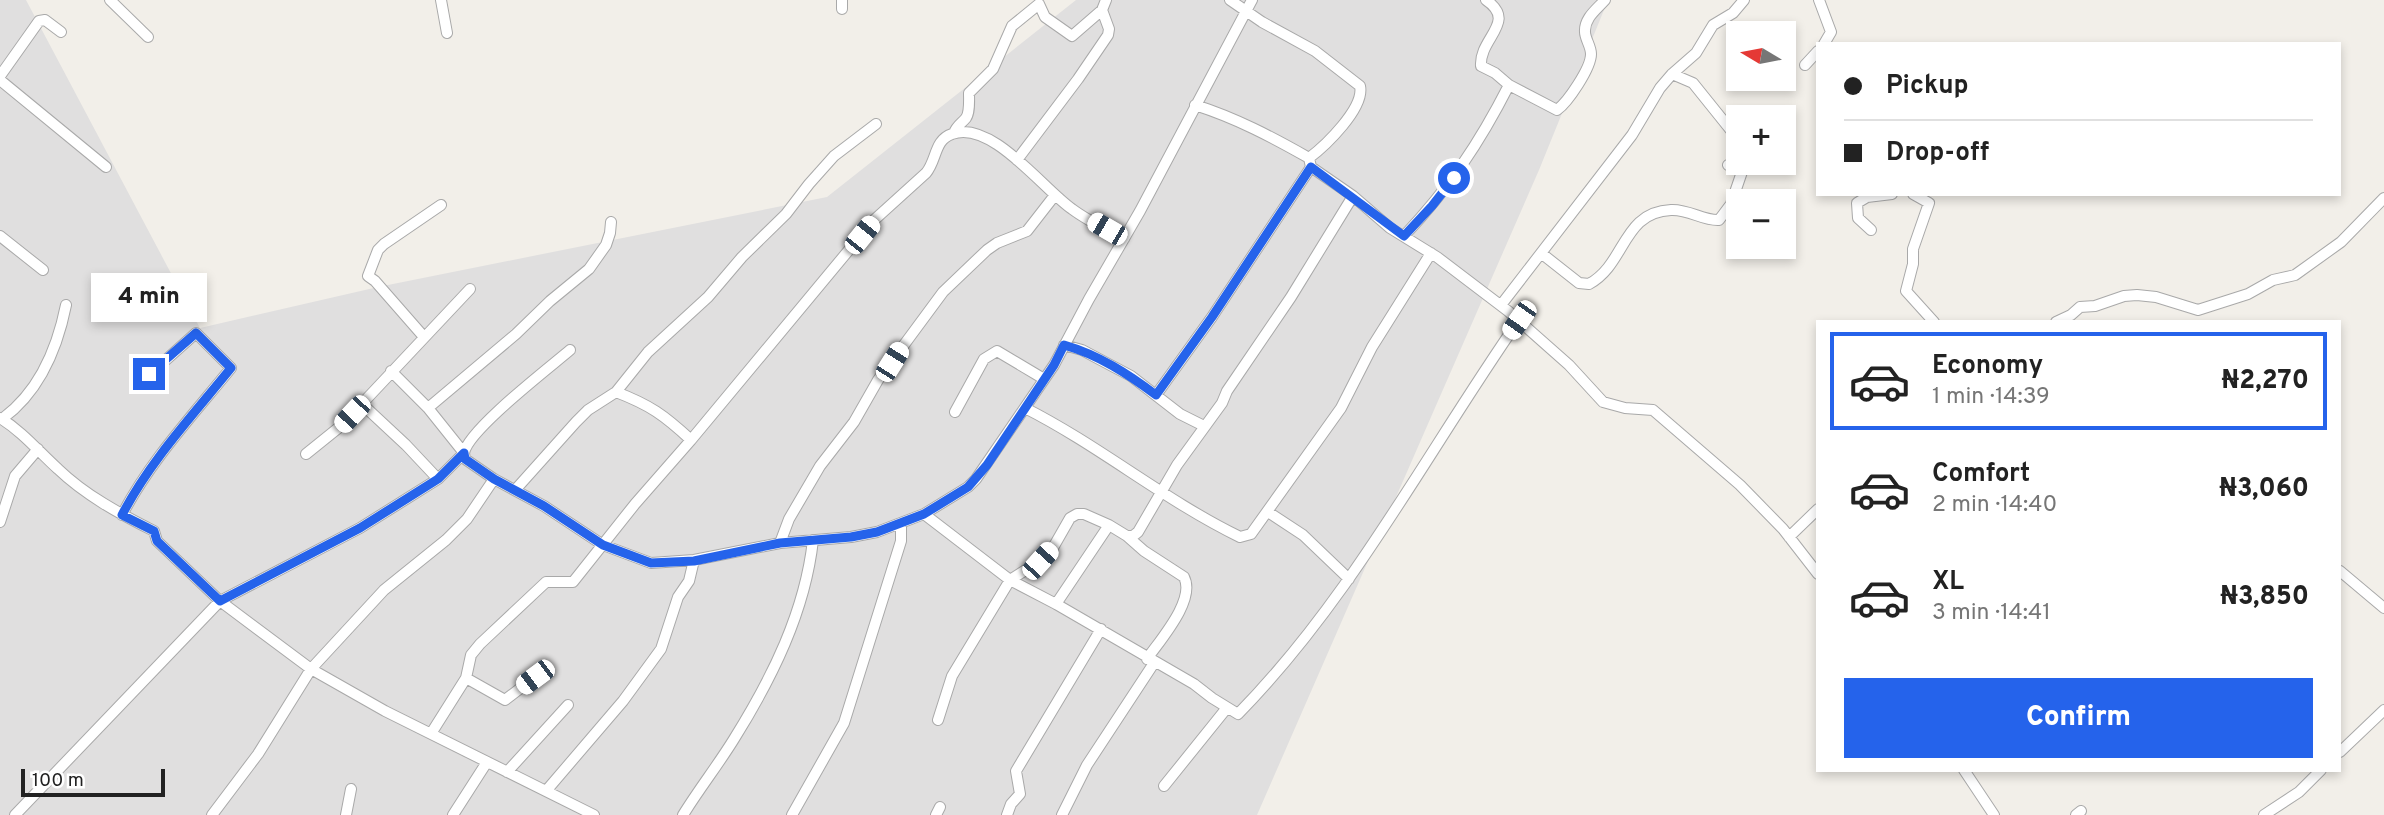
<!DOCTYPE html>
<html lang="en">
<head>
<meta charset="utf-8">
<style>
	body { margin:0; font-family:Overpass,sans-serif; background:#f2f2f2; color:#222; height:100vh; display:flex; flex-direction:column; font-size:26px; white-space:nowrap }
	* { box-sizing:border-box; margin:0 }
	p { font-size:23px; color:#767676 }
	.icon { flex:none; width:38px; height:38px; fill:none; stroke:currentColor; stroke-width:2; stroke-linecap:round; stroke-linejoin:round }
	.map { position:relative; flex:1; overflow:hidden }
	.drawer { position:absolute; left:1816px; top:320px; width:525px; height:452px; display:flex; flex-direction:column; background:#fff; border-radius:0px; box-shadow:0 4px 10px #0003 }
	.drawer>* { flex:none }
	.top-card { position:absolute; left:1816px; top:42px; width:525px; height:154px; border-radius:0px; box-shadow:0 4px 10px #0003; display:grid; align-content:center; height:154px; padding:0 28px; background:#fff }
	.needle { width:46px; rotate:280deg }
	.buttons { position:absolute; left:1726px; top:21px; display:grid; gap:14px }
	.buttons a { display:grid; place-items:center; width:70px; height:70px; border-radius:0px; background:#fff; box-shadow:0 4px 10px #0003; font-size:35px }
	.scale { position:absolute; left:21px; bottom:18px; width:144px; box-sizing:border-box; padding-left:7px; border:4px solid #222; border-top:0; font-size:19px; line-height:24px; white-space:nowrap; color:#222; -webkit-text-stroke:5px #fff; paint-order:stroke }
	.end { position:absolute; width:32px; height:32px; margin:-16px; border:9px solid #2563eb; background:#fff; box-shadow:0 0 0 4px #fff }
	.from { border-radius:50% }
	.bubble { position:absolute; height:49px; border-radius:0px; background:#fff; box-shadow:0 4px 10px #0003; font-size:23px; font-weight:800; line-height:49px; text-align:center }
	.car { position:absolute; width:21px; height:42px; margin:-21px -10px; border-radius:9px; box-shadow:0 0 5px 2px #0007; background:linear-gradient(#fff 24%,#345 0 40%,#fff 0 76%,#345 0 86%,#fff 0) }
	.top-card b { display:flex; align-items:center; gap:24px; height:66px; font-size:26px }
	.top-card b+b { border-top:2px solid #e0e0e0 }
	.top-card i { width:18px; height:18px; background:#222 }
	ul { padding:12px 0 0; list-style:none }
	li { display:flex; align-items:center; gap:21px; height:98px; margin:0 14px 10px; padding:0 14px; border:4px solid transparent; border-radius:0px }
	li div { flex:1 }
	li b { display:block; font-size:26px }
	li em { font-style:normal; font-weight:800 }
	li.active { border-color:#2563eb }
	li>.icon { width:63px; height:63px; stroke-width:1.5 }
	.action { display:flex; gap:14px; margin-top:auto; padding:14px 28px }
	.action a { flex:1; height:80px; border-radius:0px; background:#2563eb; color:#fff; font-size:28px; font-weight:800; line-height:80px; text-align:center }
	.map>svg:first-child { display:block }
	.residential { fill:#e0dfdf }
	.lines { fill:none; stroke-linecap:round; stroke-linejoin:round }
	.street-casing { stroke:#a9a9a9; stroke-width:12 }
	.street { stroke:#fff; stroke-width:10 }
	.route { stroke:#2563eb; stroke-width:9 }
</style>
</head>
<body>
<div class="map">
<svg width="2384" height="815" viewBox="0 0 2384 815">
	<rect width="100%" height="100%" fill="#f2efe9"/>
	<path class="residential" d="M0,0H26L200,328L378,287L827,197L1076,0H1608L1539,170L1257,815H0Z"/>
	<g class="lines">
		<g class="street-casing">
			<path id="street" d="M110,0L148,37
				M441,0L447,33
				M1230,0L1262,22L1315,51L1360,86C1365,108 1325,146 1309,158
				M1819,0L1831,32L1824,44
				M842,9V0
				M1805,65L1818,51
				M1672,74L1693,83L1738,139
				M0,76L39,21L45,20L61,32
				M0,80L106,167
				M1509,85L1557,110C1568,102 1591,68 1591,54C1591,46 1585,39 1585,32C1584,18 1597,9 1605,0
				M1195,105C1236,118 1272,137 1309,158L1311,167L1353,196L1390,228L1437,257L1508,311L1569,365L1603,402L1625,408L1653,410L1740,485L1783,529L1818,574
				M954,133C957,125 961,124 966,118C970,112 969,101 969,93L993,69L1012,26L1039,4L1045,17L1072,36L1102,10
				M1017,160L1078,79L1108,35L1109,29L1102,10L1106,0
				M1728,165L1738,163
				M1913,194L1929,203L1913,249V264L1906,291L1934,322
				M1871,230L1858,218L1857,203L1867,197L1892,194
				M0,236L43,270
				M1404,236C1449,188 1479,144 1509,85L1495,73L1481,66C1479,38 1518,22 1486,0
				M1541,253L1579,283L1589,284C1626,264 1622,212 1671,210C1689,209 1703,221 1719,220L1731,204L1745,163
				M1501,305L1632,135L1660,88L1672,74L1696,53L1713,25L1733,13L1744,0
				M2056,322L2071,315L2080,307L2095,306L2124,296L2137,295L2156,297L2198,310L2248,294L2273,280L2295,275L2341,242L2384,198
				M424,337L375,281L368,276L378,250L384,244L441,205
				M1064,345L1082,350L1131,376L1180,414L1204,426
				M391,371L428,408
				M616,392C650,405 664,415 691,440
				M1156,395L1212,317L1311,167
				M362,404L406,445L438,479
				M1025,408C1100,446 1164,500 1240,537L1251,534L1341,408L1372,347L1431,253
				M955,412L984,359L997,351L1044,379
				M0,418C23,432 38,451 58,469C85,495 120,514 154,531L157,541L220,601L311,669L385,711L594,815
				M2,419C39,392 57,350 66,305
				M464,453L428,408L516,334L550,301L589,269L606,245L610,233L611,222
				M464,453C468,430 549,368 570,350
				M306,454L342,425L470,289
				M516,489L576,422L588,410L616,392L648,352L708,297L742,257L786,214L809,184L834,156L876,124
				M1268,512L1303,535L1349,579
				M924,514L1010,580L1056,604L1194,684L1212,698L1238,714C1351,599 1427,452 1519,320
				M122,515C150,461 193,415 231,368L196,333L149,375
				M0,522L15,476L38,449
				M1127,536L1144,551L1184,577C1196,600 1160,640 1147,659
				M1789,537L1818,509
				M780,543L789,519L820,466L854,422L878,380L943,292L987,250L997,243L1027,231L1055,195
				M2340,571L2384,608
				M1056,604L1109,525L1127,536H1133L1138,532L1177,465L1222,403L1227,391L1291,297L1353,196
				M466,678L505,700L535,677
				M938,720L952,676L1010,580L1040,561L1054,546L1070,518L1077,514H1084L1109,525
				M432,732L466,678L471,655L480,644L546,582H573L635,504L691,440L873,221L926,173C937,160 934,140 952,134C991,119 1043,189 1072,209C1088,221 1107,230 1124,239
				M2340,752L2384,710
				M1964,770L1994,815
				M507,772L568,705
				M1164,786L1226,709
				M546,791L623,701L661,649L678,597L689,581L694,560
				M15,815L220,601L360,528L438,479L464,453L465,459L494,479L544,506L603,545L651,563L694,560L780,543L851,537L877,532L924,514L968,487L976,479L1054,365L1089,299L1140,211L1252,0
				M212,815L258,754L311,669L384,590L446,540L467,519L494,479
				M346,815L351,789
				M453,815L487,762
				M683,815C699,789 718,765 734,739C772,678 805,612 813,540
				M792,815L844,723L901,541V523
				M936,815L940,807
				M1007,815L1011,804L1020,794L1016,771L1101,629
				M1062,815L1087,765L1154,663
				M2076,815L2081,811
				M2264,815L2299,792L2321,770"/>
		</g>
		<use href="#street" class="street"/>
	</g>
	<g class="lines">
		<path class="route" d="M149,374L196,333L231,368C193,415 150,461 122,515L154,531L157,541L220,601L360,528L438,479L464,453L465,459L494,479L544,506L603,545L651,563L694,561L780,543L851,537L877,532L924,514L968,487L987,465L1054,365L1064,345C1099,355 1128,374 1156,395L1212,317L1311,167L1404,236L1432,206L1454,178"/>
	</g>
</svg>
<div class="buttons">
<a><svg class="needle" viewBox="-14 -14 28 28"><path d="M0-13l5 13h-10z" fill="#e53935"/><path d="M0 13l5-13h-10z" fill="#767676"/></svg></a>
<a>+</a>
<a>−</a>
</div>
<div class="scale">100 m</div>
<i class="end from" style="left:1454px;top:178px"></i>
<i class="end" style="left:149px;top:374px"></i>
<div class="bubble" style="left:91px;top:273px;width:116px">4 min</div>
<i class="car" style="left:1107px;top:229px;rotate:300deg"></i>
<i class="car" style="left:862px;top:235px;rotate:39deg"></i>
<i class="car" style="left:1519px;top:320px;rotate:215deg"></i>
<i class="car" style="left:892px;top:362px;rotate:32deg"></i>
<i class="car" style="left:352px;top:414px;rotate:223deg"></i>
<i class="car" style="left:1040px;top:561px;rotate:42deg"></i>
<i class="car" style="left:535px;top:677px;rotate:233deg"></i>
<div class="top-card">
<b><i class="from"></i>Pickup</b>
<b><i></i>Drop-off</b>
</div>
<section class="drawer">
<ul>
<li class="active"><svg class="icon" aria-label="car" viewBox="0 0 24 24"><path d="M5 17H2v-5l4-1 3-4h7l3 4 3 1v5h-3M9 17h6M6 11h13"/><circle cx="7" cy="17" r="2"/><circle cx="17" cy="17" r="2"/></svg><div><b>Economy</b><p>1 min · 14:39</p></div><em>₦2,270</em></li>
<li><svg class="icon" aria-label="car" viewBox="0 0 24 24"><path d="M5 17H2v-5l4-1 3-4h7l3 4 3 1v5h-3M9 17h6M6 11h13"/><circle cx="7" cy="17" r="2"/><circle cx="17" cy="17" r="2"/></svg><div><b>Comfort</b><p>2 min · 14:40</p></div><em>₦3,060</em></li>
<li><svg class="icon" aria-label="car" viewBox="0 0 24 24"><path d="M5 17H2v-5l4-1 3-4h7l3 4 3 1v5h-3M9 17h6M6 11h13"/><circle cx="7" cy="17" r="2"/><circle cx="17" cy="17" r="2"/></svg><div><b>XL</b><p>3 min · 14:41</p></div><em>₦3,850</em></li>
</ul>
<div class="action"><a>Confirm</a></div>
</section>
</div>
</body>
</html>
